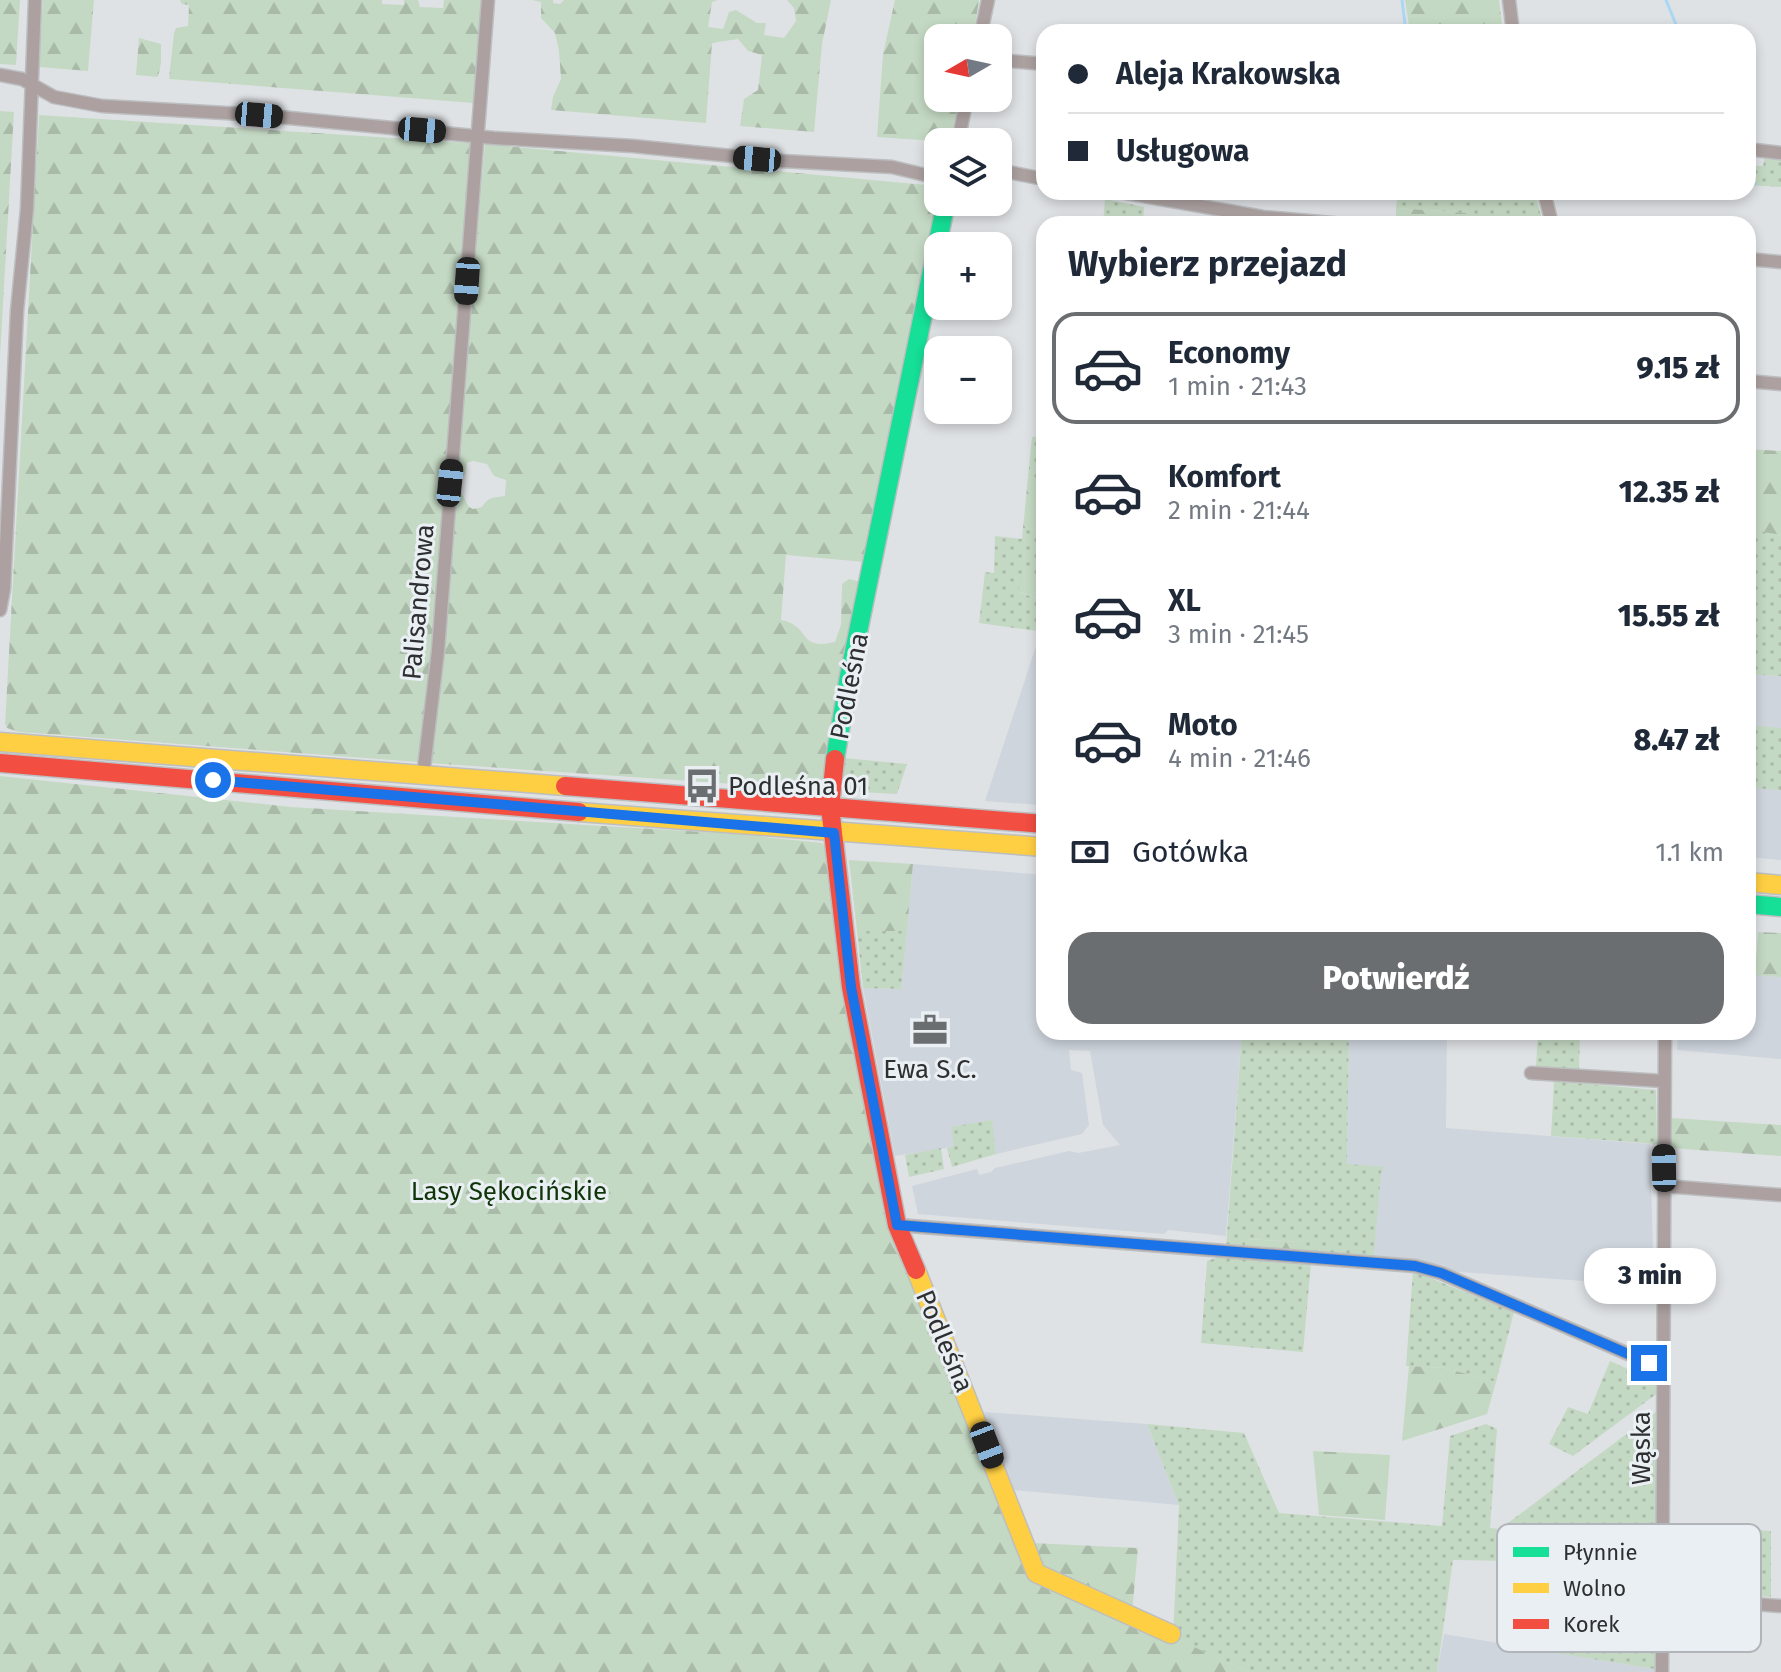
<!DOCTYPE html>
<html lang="pl">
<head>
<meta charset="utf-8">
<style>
	body { margin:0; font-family:"Fira Sans",sans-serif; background:#f6f6f7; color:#1f2937; height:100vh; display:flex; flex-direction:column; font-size:30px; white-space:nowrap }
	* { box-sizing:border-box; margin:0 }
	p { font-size:26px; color:#747a83 }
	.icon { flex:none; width:44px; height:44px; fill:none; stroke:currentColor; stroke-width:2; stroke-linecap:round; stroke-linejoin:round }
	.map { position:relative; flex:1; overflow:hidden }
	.side { position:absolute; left:1036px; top:216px; width:720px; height:824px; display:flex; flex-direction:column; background:#fff; border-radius:24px; box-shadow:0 4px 12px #0003 }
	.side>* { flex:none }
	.guide { position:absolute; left:1036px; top:24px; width:720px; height:176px; border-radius:24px; box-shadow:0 4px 12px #0003; display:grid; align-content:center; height:176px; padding:0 32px; background:#fff }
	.needle { width:52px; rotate:261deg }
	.controls { position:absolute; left:924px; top:24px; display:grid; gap:16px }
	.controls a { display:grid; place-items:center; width:88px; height:88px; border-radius:16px; background:#fff; box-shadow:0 4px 12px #0003; font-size:40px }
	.end { position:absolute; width:36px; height:36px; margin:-18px; border:10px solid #1a73e8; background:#fff; box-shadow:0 0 0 4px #fff }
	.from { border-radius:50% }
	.bubble { position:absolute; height:56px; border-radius:24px; background:#fff; box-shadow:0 4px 12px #0003; font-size:26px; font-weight:800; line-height:56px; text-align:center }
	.car { position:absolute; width:24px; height:48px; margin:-24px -12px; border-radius:10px; box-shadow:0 0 6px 2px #0007; background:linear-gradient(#222 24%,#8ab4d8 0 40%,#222 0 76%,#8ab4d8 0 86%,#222 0) }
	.guide b { display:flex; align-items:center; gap:28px; height:76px; font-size:30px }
	.guide b+b { border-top:2px solid #e0e1e3 }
	.guide i { width:20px; height:20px; background:#1f2937 }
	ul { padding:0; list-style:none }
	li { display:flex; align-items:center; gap:24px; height:112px; margin:0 16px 12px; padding:0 16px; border:4px solid transparent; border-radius:24px }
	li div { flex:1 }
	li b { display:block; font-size:30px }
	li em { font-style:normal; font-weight:800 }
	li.selected { border-color:#6b6e70 }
	li>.icon { width:72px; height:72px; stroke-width:1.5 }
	h2 { padding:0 32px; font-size:36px; line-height:96px }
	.pay { display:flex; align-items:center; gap:20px; height:88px; padding:0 32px; font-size:30px }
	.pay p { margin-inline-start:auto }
	.action { display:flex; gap:16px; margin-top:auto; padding:16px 32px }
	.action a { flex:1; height:92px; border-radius:24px; background:#6b6e70; color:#fff; font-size:32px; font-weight:800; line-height:92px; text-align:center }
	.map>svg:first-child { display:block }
	.built { fill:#cfd5dd }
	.grass { fill:url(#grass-dots) }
	.forest { fill:url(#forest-firs) }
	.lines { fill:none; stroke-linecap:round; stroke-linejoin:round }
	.stream { stroke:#a9d8f4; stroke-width:3 }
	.street-casing { stroke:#bcbec0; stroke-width:15 }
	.fast-casing { stroke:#bcbec0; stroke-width:21 }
	.slow-casing { stroke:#bcbec0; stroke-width:21 }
	.jam-casing { stroke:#bcbec0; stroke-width:21 }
	.street { stroke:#aca1a0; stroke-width:12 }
	.fast { stroke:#16e098; stroke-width:18 }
	.slow { stroke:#ffcf43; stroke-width:18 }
	.jam { stroke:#f24e42; stroke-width:18 }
	.route { stroke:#1a73e8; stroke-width:10 }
	.labels { text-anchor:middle; stroke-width:6; stroke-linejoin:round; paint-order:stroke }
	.street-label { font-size:26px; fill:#2d2f31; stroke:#eaeff4 }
	.poi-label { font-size:26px; fill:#2d2f31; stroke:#eaeff4; text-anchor:start }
	.park-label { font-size:26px; fill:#103508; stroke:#eaeff4 }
	.key { fill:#eaeff4; stroke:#b1b5ba; stroke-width:2 }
	.key-label { font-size:22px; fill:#2d2f31 }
</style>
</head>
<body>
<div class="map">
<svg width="1781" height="1672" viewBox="0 0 1781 1672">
	<defs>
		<pattern id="grass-dots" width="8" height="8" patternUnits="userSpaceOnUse" patternTransform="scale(2)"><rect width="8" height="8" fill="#c4d9c3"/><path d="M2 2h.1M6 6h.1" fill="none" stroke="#a9bba8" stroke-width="1.8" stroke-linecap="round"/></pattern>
		<pattern id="forest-firs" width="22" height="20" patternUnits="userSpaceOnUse" patternTransform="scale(2)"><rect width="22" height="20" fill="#c4d9c3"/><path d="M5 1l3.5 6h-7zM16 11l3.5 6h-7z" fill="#a9bba8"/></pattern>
	</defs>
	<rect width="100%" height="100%" fill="#dfe2e5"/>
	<path class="built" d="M1041,631L1044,632V793L1040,805L985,801Z
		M1748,674L1781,676V860L1748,857Z
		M913,864L1044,875V1032H1242L1226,1236L1168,1230L1164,1234L918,1214L912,1186L977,1169L979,1175L991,1172L995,1168L1069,1151L1078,1153L1120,1145L1103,1125L1090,1051L1069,1050L1071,1070L1082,1073L1089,1125L1082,1134L996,1154L991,1120L954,1147L895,1156L863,988L901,989Z
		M1748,974L1781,977V1059L1677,1050L1678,1032H1748Z
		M1349,1032H1447L1446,1128L1650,1144L1654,1286L1445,1271L1444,1265L1378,1259L1374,1254L1347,1164Z
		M984,1412L1147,1424L1179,1505L1013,1490Z
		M1444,1634L1655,1669V1672H1437Z"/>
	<path class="grass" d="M1765,156L1781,157V187L1748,185V165L1763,166Z
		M1398,192L1487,200L1489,195L1483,192H1535L1543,224H1465L1466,213L1396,208Z
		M1105,199L1144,207L1143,224H1103Z
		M1044,436V479L1028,477L1032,437Z
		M1748,525L1781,535V676L1748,674Z
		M1023,528L1044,531V579L1015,577L1021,593L1044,601V632L979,623L985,572L994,573L995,536L1022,539Z
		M1748,725L1781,728V790L1754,788V785L1748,784Z
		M844,758L907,764L897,794L837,791Z
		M857,931H907L901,989L863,988Z
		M1242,1032H1349L1347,1164L1386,1167L1381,1172L1374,1254L1378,1259L1302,1252V1242L1246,1239L1245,1248L1226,1247Z
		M1538,1032L1580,1033L1579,1070L1536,1066Z
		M1554,1081L1656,1090L1657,1144L1551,1136Z
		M992,1120L996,1154L952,1167L947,1148L954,1146L951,1127Z
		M941,1148L944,1169L909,1177L905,1155Z
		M1219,1257L1311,1263L1303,1352L1201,1343L1207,1261Z
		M1413,1271L1514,1312L1496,1382L1445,1368L1406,1366Z
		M1610,1361L1659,1383V1392L1573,1456L1549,1444L1568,1407L1588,1414Z
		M1657,1411L1655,1669L1513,1646L1512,1561L1453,1560L1437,1672H1249L1173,1638L1179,1505L1147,1424L1244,1433L1279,1513L1442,1526L1450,1436L1486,1424L1497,1429L1490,1528L1500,1529Z
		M1672,1524L1771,1531V1597L1679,1589L1672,1580Z"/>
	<path class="forest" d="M0,0H20L16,65L0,64Z
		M43,0H94L88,71L39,67Z
		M180,0H382V4L404,5V0H418L420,7L443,8L444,0H482L474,103L169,79L174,33L176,28L188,26L189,5L182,4Z
		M532,0H553V3L560,4L564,0H718L712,2L708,27L723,29L729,12L736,10L757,23H766L764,35L784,38L796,21L794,8L787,0H831L822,44L814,132L740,126L744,99L758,90L762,55L748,51L738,39L712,43L706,123L551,110L553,97L561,79L559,51L555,33L541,18V2Z
		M895,0H979L973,38H938V98H960L950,142L877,137L883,54Z
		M1405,0H1499L1503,32H1410Z
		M139,38L161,44V63L158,77L136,75Z
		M0,111L14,112L0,357Z
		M39,115L470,143L435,644L419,762L19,732L7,728L5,724Z
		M485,144L926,185L938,199L865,562L786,555L781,620C812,626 797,651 835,642L841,625L842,584L849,579L861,582L836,697L824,790L428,763L455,491L462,494L469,507L473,509L482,507C489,496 494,498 505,496L506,480L494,476L487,464L473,461L467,463L465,475L456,477Z
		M1396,208L1466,213L1465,224L1396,222Z
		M1748,449L1781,451V535L1758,531L1748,525Z
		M1028,477L1044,479V531L1023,528Z
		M1015,576L1044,579V601L1020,592Z
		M0,776L291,807L737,834L822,843L831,854L883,1188L1032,1573L1249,1672H0Z
		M849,860L913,864L907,931H857Z
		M1758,932L1781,933V977L1755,975Z
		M1671,1118L1781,1125V1156L1671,1148Z
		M1245,1239L1303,1242L1302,1252L1245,1248Z
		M1409,1366L1445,1368L1496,1382L1487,1414L1402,1441Z
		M1313,1451L1390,1455L1385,1520L1319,1515Z
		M1033,1543L1138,1548L1132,1613L1044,1572Z"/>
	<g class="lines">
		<path class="stream" d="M1402,0L1406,32
			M1666,0L1679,32
			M1748,175L1755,184"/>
		<g class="street-casing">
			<path id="street" d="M1509,0L1513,32
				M980,38L988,0
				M998,60L1044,64
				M0,75L22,79L54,97L102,106L259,115L494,138L633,146L782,161L892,167L938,178
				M958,142L967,98
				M1755,150L1781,153
				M998,170L1044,179
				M1121,192L1263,217L1343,224
				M1544,192L1552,224
				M1748,259L1781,262
				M1748,381L1781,384
				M0,610L4,589L17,311L27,209L35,0
				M423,776L438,651L488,0
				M1531,1073L1663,1081
				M1664,1186L1781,1195
				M897,1225L1415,1266L1441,1273L1649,1363L1663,1364
				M1662,1597L1781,1606
				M1662,1672L1665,1032"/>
		</g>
		<g class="fast-casing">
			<path id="fast" d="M835,759L849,676L946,202
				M1748,904L1781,907"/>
		</g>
		<g class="slow-casing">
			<path id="slow" d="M0,742L565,786
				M579,812L1044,847
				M1748,882L1781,885
				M916,1270L1036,1573L1171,1634"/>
		</g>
		<g class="jam-casing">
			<path id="jam" d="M835,759L830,807L851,987L897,1225L916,1270
				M0,763L579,812
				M565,786L1044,824"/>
		</g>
		<use href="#street" class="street"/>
		<use href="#fast" class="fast"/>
		<use href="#slow" class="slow"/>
		<use href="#jam" class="jam"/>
	</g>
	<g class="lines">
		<path class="route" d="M213,780L834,833L851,987L897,1225L1415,1266L1441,1273L1649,1363"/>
	</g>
	<defs>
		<g id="bus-bare" transform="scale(2.76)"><path d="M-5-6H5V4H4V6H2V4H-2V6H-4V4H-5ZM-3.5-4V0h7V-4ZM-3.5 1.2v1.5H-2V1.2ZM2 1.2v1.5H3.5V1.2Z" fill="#6b6e70" stroke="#eaeff4" stroke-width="2.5" paint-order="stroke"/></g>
		<g id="office-bare" transform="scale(2.76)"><path d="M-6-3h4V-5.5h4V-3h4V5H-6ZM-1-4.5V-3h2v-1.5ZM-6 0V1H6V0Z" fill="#6b6e70" stroke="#eaeff4" stroke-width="2.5" paint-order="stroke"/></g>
	</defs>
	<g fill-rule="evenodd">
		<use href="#bus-bare" x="702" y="786"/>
		<use href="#office-bare" x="930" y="1030"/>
	</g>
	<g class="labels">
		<g class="street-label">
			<text transform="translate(418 602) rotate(-85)" y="9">Palisandrowa</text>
			<text transform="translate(849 686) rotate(-79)" y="9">Podleśna</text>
			<text transform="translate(945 1341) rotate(67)" y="9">Podleśna</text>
			<text transform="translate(1641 1448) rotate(-90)" y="9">Wąska</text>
		</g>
		<g class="poi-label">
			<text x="728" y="795">Podleśna 01</text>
			<text x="930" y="1078" text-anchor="middle">Ewa S.C.</text>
		</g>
		<g class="park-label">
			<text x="509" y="1200">Lasy Sękocińskie</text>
		</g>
	</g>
	<rect x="1497" y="1524" width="264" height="128" rx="12" class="key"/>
	<rect x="1513" y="1547" width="36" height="10" fill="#16e098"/>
	<rect x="1513" y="1583" width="36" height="10" fill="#ffcf43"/>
	<rect x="1513" y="1619" width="36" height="10" fill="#f24e42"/>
	<g class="key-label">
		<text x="1563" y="1560">Płynnie</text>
		<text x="1563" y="1596">Wolno</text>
		<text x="1563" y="1632">Korek</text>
	</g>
</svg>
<div class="controls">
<a><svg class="needle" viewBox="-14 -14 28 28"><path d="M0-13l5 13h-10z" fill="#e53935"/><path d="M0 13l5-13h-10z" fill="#747a83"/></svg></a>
<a><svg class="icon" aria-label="layers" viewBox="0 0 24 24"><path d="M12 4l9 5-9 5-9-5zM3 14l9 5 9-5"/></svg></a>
<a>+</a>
<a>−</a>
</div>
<i class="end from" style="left:213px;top:780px"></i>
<i class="end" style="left:1649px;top:1363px"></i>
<div class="bubble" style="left:1584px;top:1248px;width:132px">3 min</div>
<i class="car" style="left:259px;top:115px;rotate:95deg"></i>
<i class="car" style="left:422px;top:130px;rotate:95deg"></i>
<i class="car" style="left:757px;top:159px;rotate:275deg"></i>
<i class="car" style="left:467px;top:281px;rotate:184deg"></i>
<i class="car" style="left:450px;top:483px;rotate:6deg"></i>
<i class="car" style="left:1664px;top:1168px;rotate:359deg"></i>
<i class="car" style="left:987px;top:1445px;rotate:159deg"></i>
<div class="guide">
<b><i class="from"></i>Aleja Krakowska</b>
<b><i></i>Usługowa</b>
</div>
<section class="side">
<h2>Wybierz przejazd</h2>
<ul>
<li class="selected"><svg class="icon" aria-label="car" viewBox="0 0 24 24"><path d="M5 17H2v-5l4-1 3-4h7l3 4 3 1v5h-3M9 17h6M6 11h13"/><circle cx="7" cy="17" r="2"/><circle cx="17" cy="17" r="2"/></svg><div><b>Economy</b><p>1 min · 21:43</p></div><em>9.15 zł</em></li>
<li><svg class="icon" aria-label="car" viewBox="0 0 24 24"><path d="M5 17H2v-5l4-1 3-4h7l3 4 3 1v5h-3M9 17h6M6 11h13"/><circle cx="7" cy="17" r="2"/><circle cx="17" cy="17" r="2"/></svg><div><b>Komfort</b><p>2 min · 21:44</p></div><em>12.35 zł</em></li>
<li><svg class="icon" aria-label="car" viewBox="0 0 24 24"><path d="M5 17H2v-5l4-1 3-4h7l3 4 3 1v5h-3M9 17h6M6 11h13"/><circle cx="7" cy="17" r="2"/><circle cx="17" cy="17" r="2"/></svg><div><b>XL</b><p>3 min · 21:45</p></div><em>15.55 zł</em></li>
<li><svg class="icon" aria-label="car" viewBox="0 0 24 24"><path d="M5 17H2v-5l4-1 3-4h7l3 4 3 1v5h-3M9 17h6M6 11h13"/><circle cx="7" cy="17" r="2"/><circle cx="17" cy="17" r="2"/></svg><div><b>Moto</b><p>4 min · 21:46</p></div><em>8.47 zł</em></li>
</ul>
<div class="pay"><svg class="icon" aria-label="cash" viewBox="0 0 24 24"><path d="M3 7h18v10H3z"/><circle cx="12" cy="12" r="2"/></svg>Gotówka<p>1.1 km</p></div>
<div class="action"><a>Potwierdź</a></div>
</section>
</div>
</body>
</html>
